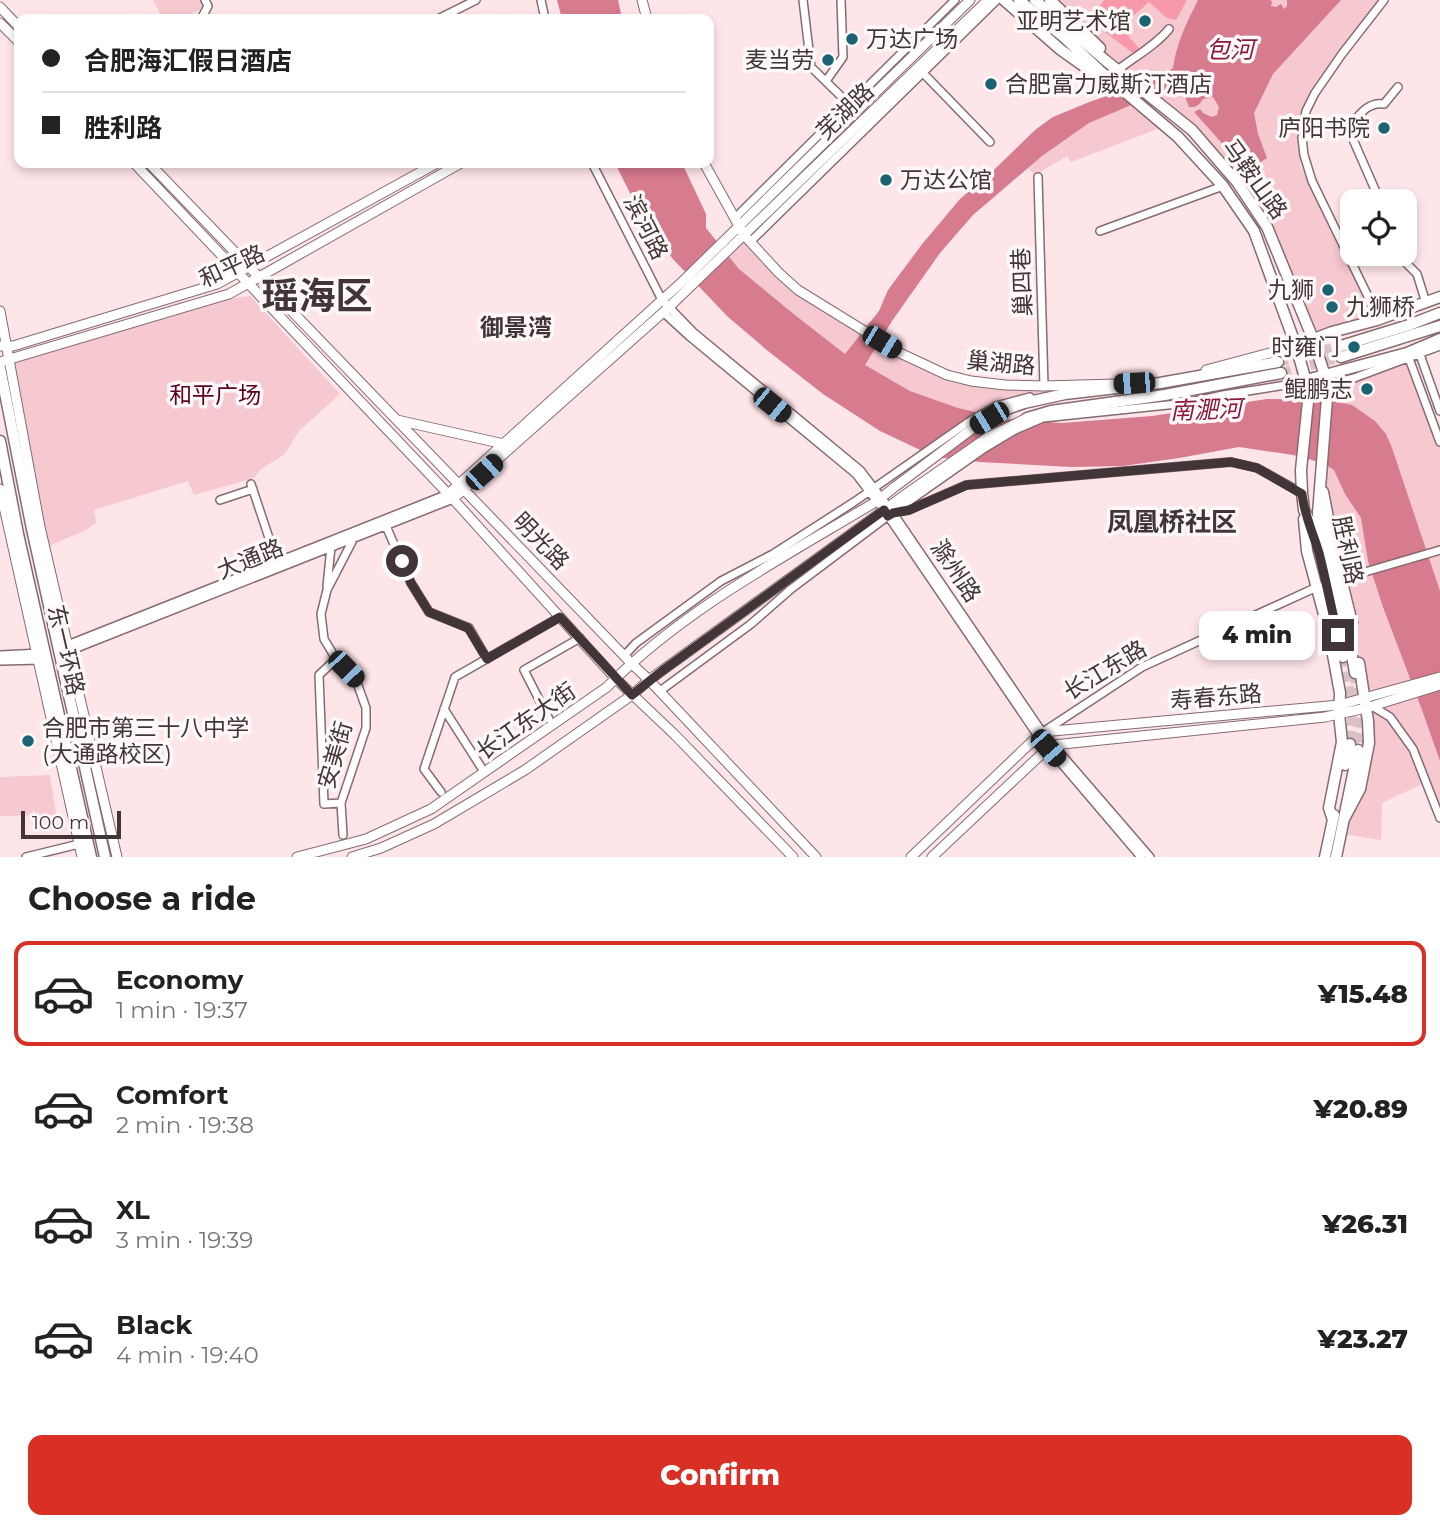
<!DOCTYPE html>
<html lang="en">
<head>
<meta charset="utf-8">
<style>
	body { margin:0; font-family:Montserrat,"Noto Sans SC",sans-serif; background:#f2f2f2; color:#222; height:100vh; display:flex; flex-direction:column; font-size:26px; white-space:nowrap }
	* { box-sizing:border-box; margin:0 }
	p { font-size:23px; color:#767676 }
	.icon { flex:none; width:38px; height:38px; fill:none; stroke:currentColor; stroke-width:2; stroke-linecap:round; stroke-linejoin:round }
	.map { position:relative; height:857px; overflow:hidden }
	.drawer { display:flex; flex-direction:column; background:#fff; flex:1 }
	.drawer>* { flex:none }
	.banner { position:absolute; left:14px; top:14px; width:700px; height:154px; border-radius:14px; box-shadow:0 4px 10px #0003; display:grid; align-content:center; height:154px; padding:0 28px; background:#fff }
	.controls { position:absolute; left:1340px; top:189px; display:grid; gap:14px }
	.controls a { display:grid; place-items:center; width:77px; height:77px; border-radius:14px; background:#fff; box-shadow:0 4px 10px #0003; font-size:35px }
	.scale { position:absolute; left:21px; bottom:18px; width:100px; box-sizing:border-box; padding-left:7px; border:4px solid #413537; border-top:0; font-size:19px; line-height:24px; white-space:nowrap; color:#413537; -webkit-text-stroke:5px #fef8f9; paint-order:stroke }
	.end { position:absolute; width:32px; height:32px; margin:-16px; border:9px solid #413537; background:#fff; box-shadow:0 0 0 4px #fff }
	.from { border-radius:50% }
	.bubble { position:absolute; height:49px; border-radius:14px; background:#fff; box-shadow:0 4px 10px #0003; font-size:23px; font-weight:800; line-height:49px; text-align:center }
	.car { position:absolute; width:21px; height:42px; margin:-21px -10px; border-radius:9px; box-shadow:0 0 5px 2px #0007; background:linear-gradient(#222 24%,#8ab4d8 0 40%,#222 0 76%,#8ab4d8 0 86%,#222 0) }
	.banner b { display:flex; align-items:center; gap:24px; height:66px; font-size:26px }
	.banner b+b { border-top:2px solid #e0e0e0 }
	.banner i { width:18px; height:18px; background:#222 }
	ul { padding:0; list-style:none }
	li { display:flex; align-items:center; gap:21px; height:105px; margin:0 14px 10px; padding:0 14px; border:4px solid transparent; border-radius:14px }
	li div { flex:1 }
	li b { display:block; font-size:26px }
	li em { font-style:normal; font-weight:800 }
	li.on { border-color:#d93025 }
	li>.icon { width:63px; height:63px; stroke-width:1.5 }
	h2 { padding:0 28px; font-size:32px; line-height:84px }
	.button { display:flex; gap:14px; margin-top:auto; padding:14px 28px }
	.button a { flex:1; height:80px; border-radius:14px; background:#d93025; color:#fff; font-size:28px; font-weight:800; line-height:80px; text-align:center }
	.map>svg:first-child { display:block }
	.green { fill:#f6c8cf }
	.forest { fill:#f898ab }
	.water { fill:#d77b8e }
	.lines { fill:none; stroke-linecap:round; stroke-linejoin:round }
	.highway-tunnel { stroke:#d8c2c5; stroke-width:10; stroke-dasharray:10 5; stroke-linecap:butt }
	.minor-casing { stroke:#866b6f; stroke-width:10 }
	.major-casing { stroke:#866b6f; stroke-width:11 }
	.highway-casing { stroke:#866b6f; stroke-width:13 }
	.minor { stroke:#fff; stroke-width:7 }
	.major { stroke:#fff; stroke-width:9 }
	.highway { stroke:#fff; stroke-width:10 }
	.route { stroke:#413537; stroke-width:9 }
	.poi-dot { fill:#1b6272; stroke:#fef8f9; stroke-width:2.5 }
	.labels { text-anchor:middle; stroke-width:7; stroke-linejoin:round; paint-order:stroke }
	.poi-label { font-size:23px; fill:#413537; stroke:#fef8f9; text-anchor:end }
	.street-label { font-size:23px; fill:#413537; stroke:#fef8f9 }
	.park-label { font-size:23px; fill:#580122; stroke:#fef8f9 }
	.water-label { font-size:24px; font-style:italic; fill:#87193d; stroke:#fef8f9 }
	.neighbourhood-label { font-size:24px; font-weight:bold; fill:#413537; stroke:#fef8f9 }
	.quarter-label { font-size:26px; font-weight:bold; fill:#413537; stroke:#fef8f9 }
	.town-label { font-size:37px; font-weight:bold; fill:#413537; stroke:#fef8f9 }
</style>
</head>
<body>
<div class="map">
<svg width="1440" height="857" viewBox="0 0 1440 857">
	<rect width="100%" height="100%" fill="#fee5e9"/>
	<path class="green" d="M153,0H205L208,6L179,19H163Z
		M1050,0H1385L1346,47L1302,116L1300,165L1377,320L1313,339L1267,227L1192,130L1128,79Z
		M1137,102L1165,126L1071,162L1067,156L1035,175L1028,168L1042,156L1089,123Z
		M744,235L779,273L848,322L883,335L900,353L947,375L1075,389L982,414L958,408L910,391L845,354L795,315L739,269L726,253Z
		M250,296L340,394L299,431L285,454L261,469L254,478L194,495L188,481L94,510L96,523L84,531L44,548L9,360L18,362L235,298Z
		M1410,358L1440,442V677L1364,699L1357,651L1329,518L1323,463L1328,385Z
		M1440,685V818L1426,782L1382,803L1381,840L1341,834L1369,743L1366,708Z
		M50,775L56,815L0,816V777Z"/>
	<path class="forest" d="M1104,0H1187L1176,20L1167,18L1149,2L1124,24L1130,33L1129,37L1139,48L1134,54L1089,20Z"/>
	<path class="water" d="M557,0H618L622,19H562Z
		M1198,0H1269L1272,1L1271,6L1276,7L1281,4L1284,9L1287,6V0H1341L1273,74L1254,113L1258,134L1267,158L1247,171L1194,112L1200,109L1203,113L1212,117L1217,115L1219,107L1213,97L1203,99C1199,105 1196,108 1189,107L1184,94L1176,86L1089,123L1042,156L973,215L940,253L892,321L865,365L910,391L958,408L1006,419L1062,423L1152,416L1267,399L1327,400L1352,405L1375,421L1386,434L1392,448L1440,591V761L1422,710L1383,607L1368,561L1361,518L1345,494L1334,470L1323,463L1293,455L1239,447L1179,458L1123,466L1071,467L980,462L935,457L880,431L823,394L768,351L727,316L673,259L647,227L615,163H682L706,214V228L739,269L795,315L845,354L879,311L888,290L923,243L960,199L996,168L1035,130L1053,117L1092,101L1155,80L1173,68C1176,44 1187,22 1198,0Z"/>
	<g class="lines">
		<path class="highway-tunnel" d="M1278,362L1341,346
			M1281,373L1341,357
			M1343,657L1353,708L1350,744
			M1355,673L1360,725L1358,750"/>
		<g class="minor-casing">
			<path id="minor" d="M541,0L545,19
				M803,0L811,67L851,106
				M201,19L208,6L205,0
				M438,19L476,0
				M1119,69C1136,56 1156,45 1169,29
				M923,73L990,142
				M826,81L843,57L841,0
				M592,163L662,300L693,332L860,470L893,513L1042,732L1150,857
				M1038,177L1044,386H1047
				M1380,201L1348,128C1358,117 1367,101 1384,104L1398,87
				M735,218L955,0
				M1100,231L1223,186
				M750,242L997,0
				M1402,254L1406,263L1417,274L1426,303
				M663,312L689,336L856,474L879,504
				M1379,319L1312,181L1304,155L1302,138L1306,111L1315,93L1342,54L1384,0
				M1419,352L1440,411
				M1407,353L1440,442
				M251,484L277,562
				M220,500L253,489
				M897,512L909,510L966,485L1231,462L1257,468L1302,493
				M886,513L1038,736L1141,857
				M386,526L411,583L429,612L469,628L487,659
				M1341,579L1440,550
				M327,586L331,547
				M65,646L448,494
				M64,653L453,499
				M0,655L41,653
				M624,656L636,643L721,581L773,554L854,502L967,423L996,406L1030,397
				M336,659L319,675L324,804L341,803
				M0,661L41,660
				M660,691L751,624L791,589L888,516L985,448L1015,430L1043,418L1187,403L1223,395L1292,384L1319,386L1328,385L1354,378L1440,346
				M1372,706L1390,717L1413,749L1440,818
				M444,709L481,767
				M549,719L524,670L580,638
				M1043,732L1142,667L1317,587
				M441,792L424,769L455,677L560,617
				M343,835L341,803L366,728V708L356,680L336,659L324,639L321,614L327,590L354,538
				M26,857L79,844"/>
		</g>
		<g class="major-casing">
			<path id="major" d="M642,0L647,19
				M0,7L19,27
				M0,23L19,42
				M134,163L453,499L616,679L675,735L793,857
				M149,163L631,663L649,680L816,857
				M704,163L744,235L779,273L798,290L900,353L947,375L971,381L1005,385L1044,386L1116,384
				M0,311L40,527L117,857
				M0,346H13L217,284L437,163
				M0,362L229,294L461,163
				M1206,370L1296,346
				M397,420L504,444
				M0,489L82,857
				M448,494L683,281L970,0
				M453,499L668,308L988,0
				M297,857L366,839L431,809L607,687C684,609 784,557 877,501L896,486L976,426L1001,411
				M352,857L381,848L434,824L525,770L632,695L649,680L909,492L988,437L1027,418
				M911,857L1042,732L1339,705L1440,677
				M932,857L1048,748L1053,745L1325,717L1366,708L1440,685"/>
		</g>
		<g class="highway-casing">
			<path id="highway" d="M1004,0L1061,50L1099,77
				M1019,0L1066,39L1099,70L1178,137L1223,186L1254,231L1296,346L1309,392L1301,470L1302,493L1304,510L1311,524L1316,542
				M1035,0L1105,60L1192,130L1237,182L1267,227L1313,339L1328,385L1318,514C1324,568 1347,619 1355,673
				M1050,0L1100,48
				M1296,346L1332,332L1377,320L1440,297
				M1341,346L1409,325L1440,313
				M1341,357L1440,326
				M0,368L32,529L105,857
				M1306,380L1407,353L1440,339
				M1001,411L1024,403L1065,394L1160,383L1278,362
				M1027,418L1051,411L1165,395L1281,373
				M0,441L18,534L91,857
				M1323,492L1335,554L1352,623
				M1304,519L1307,551L1329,633L1340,693L1339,714L1342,742L1329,808L1333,820
				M1326,585L1343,657
				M1345,765L1350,744
				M1344,819L1360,789L1369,743L1368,721L1359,663
				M1325,857L1334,815
				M1336,857L1358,750"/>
		</g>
		<use href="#minor" class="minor"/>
		<use href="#major" class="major"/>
		<use href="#highway" class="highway"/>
	</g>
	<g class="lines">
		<path class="route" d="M402,561L411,583L429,612L468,628L487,659L560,617L632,695L662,671L884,510L888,516L893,513L909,510L967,485L1231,462L1257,468L1302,494C1304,514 1313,533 1319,553C1326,580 1331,608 1338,635"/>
	</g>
	<g class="poi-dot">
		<circle cx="1145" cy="21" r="7"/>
		<circle cx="852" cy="39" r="7"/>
		<circle cx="828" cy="60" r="7"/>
		<circle cx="991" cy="84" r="7"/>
		<circle cx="1384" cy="128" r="7"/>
		<circle cx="886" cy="180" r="7"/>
		<circle cx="1328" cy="290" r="7"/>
		<circle cx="1332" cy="307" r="7"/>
		<circle cx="1354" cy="347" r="7"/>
		<circle cx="1367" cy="389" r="7"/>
		<circle cx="28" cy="741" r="7"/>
	</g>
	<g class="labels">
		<g class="poi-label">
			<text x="1131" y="29">亚明艺术馆</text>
			<text x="866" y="47" text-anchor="start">万达广场</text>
			<text x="814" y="68">麦当劳</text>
			<text x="1005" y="92" text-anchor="start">合肥富力威斯汀酒店</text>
			<text x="1370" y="136">庐阳书院</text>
			<text x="900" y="188" text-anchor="start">万达公馆</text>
			<text x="1314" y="298">九狮</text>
			<text x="1346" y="315" text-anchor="start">九狮桥</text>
			<text x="1340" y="355">时雍门</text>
			<text x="1353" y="397">鲲鹏志</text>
			<text x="42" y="736" text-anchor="start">合肥市第三十八中学<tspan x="42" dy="26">(大通路校区)</tspan></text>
		</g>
		<g class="street-label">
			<text transform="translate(845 111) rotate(-44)" y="8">芜湖路</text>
			<text transform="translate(1255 179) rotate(54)" y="8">马鞍山路</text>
			<text transform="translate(646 227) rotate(63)" y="8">滨河路</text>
			<text transform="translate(232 266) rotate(-25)" y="8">和平路</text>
			<text transform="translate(1022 282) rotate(-92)" y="8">巢四巷</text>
			<text transform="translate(1001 363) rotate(5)" y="8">巢湖路</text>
			<text transform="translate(541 541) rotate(46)" y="8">明光路</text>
			<text transform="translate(1348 550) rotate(78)" y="8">胜利路</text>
			<text transform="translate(250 559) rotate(-22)" y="8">大通路</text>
			<text transform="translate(956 571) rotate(56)" y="8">滁州路</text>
			<text transform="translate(66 650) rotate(77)" y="8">东一环路</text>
			<text transform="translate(1105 670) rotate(-31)" y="8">长江东路</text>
			<text transform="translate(1216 697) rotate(-5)" y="8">寿春东路</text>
			<text transform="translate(526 721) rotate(-35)" y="8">长江东大街</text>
			<text transform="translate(335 755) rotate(-74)" y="8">安美街</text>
		</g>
		<g class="park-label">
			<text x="215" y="403">和平广场</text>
		</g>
		<g class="water-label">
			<text x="1230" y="58">包河</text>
			<text transform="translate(1206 410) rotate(-2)" y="8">南淝河</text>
		</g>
		<g class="neighbourhood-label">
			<text x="516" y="336">御景湾</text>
		</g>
		<g class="quarter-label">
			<text x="1172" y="531">凤凰桥社区</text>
		</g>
		<g class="town-label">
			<text x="317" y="309">瑶海区</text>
		</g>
	</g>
</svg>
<div class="controls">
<a><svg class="icon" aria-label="locate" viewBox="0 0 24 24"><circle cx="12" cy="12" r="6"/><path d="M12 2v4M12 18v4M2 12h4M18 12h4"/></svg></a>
</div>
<div class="scale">100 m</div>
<i class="end from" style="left:402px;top:561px"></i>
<i class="end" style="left:1338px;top:635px"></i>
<div class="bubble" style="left:1199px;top:611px;width:116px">4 min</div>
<i class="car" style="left:882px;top:342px;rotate:121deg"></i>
<i class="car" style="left:1134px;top:383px;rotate:267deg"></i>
<i class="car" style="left:772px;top:405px;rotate:129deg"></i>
<i class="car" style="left:989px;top:418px;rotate:239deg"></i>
<i class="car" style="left:484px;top:472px;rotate:48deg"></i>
<i class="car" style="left:346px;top:669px;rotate:136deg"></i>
<i class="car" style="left:1048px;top:748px;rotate:139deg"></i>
<div class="banner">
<b><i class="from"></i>合肥海汇假日酒店</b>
<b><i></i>胜利路</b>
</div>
</div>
<section class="drawer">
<h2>Choose a ride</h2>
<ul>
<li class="on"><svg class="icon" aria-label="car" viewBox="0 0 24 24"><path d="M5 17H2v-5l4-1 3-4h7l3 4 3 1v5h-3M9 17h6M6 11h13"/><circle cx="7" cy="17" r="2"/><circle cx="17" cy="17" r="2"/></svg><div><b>Economy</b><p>1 min · 19:37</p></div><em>¥15.48</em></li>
<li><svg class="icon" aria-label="car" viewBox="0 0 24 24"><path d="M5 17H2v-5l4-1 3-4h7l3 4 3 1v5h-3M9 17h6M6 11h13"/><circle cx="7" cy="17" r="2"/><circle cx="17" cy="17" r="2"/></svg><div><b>Comfort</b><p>2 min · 19:38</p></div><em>¥20.89</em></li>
<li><svg class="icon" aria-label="car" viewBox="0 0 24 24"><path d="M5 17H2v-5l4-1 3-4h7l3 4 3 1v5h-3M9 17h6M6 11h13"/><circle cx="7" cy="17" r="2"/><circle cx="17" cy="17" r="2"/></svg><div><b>XL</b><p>3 min · 19:39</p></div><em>¥26.31</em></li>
<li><svg class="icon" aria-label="car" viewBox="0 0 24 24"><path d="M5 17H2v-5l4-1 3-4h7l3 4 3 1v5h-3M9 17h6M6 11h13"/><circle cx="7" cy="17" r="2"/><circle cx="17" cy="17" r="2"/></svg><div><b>Black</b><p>4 min · 19:40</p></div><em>¥23.27</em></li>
</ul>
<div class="button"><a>Confirm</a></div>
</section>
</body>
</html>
